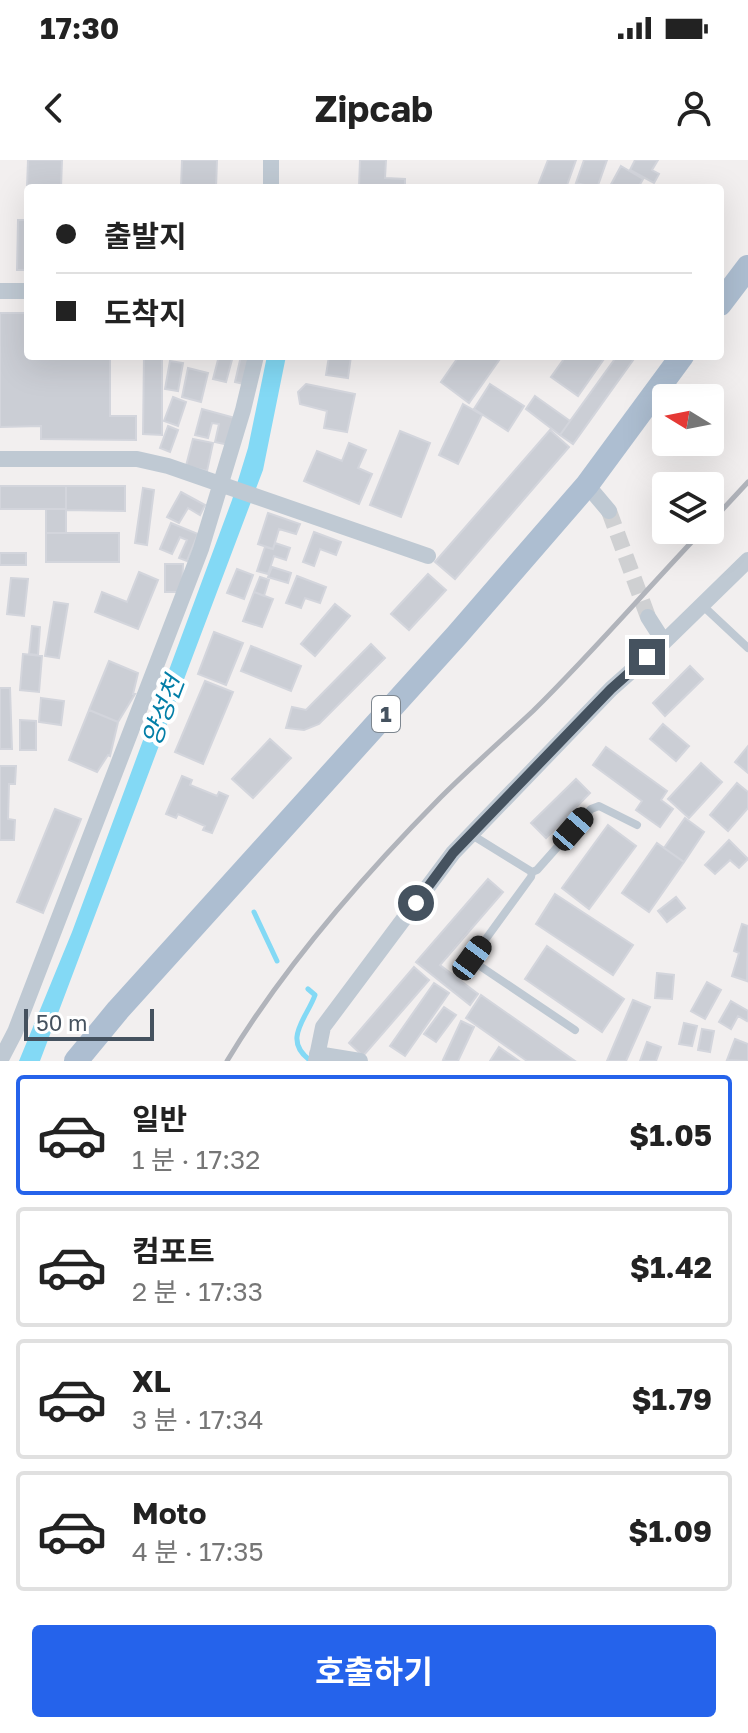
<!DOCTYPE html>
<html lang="ko">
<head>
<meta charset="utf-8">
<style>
	body { margin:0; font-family:"Golos Text","Noto Sans KR",sans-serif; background:#f2f2f2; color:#222; height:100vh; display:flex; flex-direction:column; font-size:30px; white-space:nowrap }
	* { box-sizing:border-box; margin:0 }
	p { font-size:26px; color:#767676 }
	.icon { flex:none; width:44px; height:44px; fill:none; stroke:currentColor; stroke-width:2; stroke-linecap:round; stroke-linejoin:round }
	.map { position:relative; height:901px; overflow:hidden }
	.side { display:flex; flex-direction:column; background:#fff; flex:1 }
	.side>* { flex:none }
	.top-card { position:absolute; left:24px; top:24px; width:700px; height:176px; border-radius:8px; box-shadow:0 8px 32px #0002; display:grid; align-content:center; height:176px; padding:0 32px; background:#fff }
	.needle { width:52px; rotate:280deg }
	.fabs { position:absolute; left:652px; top:224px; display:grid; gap:16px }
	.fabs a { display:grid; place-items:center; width:72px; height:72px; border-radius:8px; background:#fff; box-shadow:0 8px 32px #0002; font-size:40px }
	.scale { position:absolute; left:24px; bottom:20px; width:130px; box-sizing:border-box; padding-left:8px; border:4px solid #45525f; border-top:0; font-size:22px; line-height:28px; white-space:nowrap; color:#45525f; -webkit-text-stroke:6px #fff; paint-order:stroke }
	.end { position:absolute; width:36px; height:36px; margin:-18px; border:10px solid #45525f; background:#fff; box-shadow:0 0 0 4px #fff }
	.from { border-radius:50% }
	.car { position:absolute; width:24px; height:48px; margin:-24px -12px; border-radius:10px; box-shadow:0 0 6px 2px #0007; background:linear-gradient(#222 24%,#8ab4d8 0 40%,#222 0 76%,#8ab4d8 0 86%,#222 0) }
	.top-card b { display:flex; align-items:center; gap:28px; height:76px; font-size:30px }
	.top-card b+b { border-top:2px solid #e0e0e0 }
	.top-card i { width:20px; height:20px; background:#222 }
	ul { padding:14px 0 0; list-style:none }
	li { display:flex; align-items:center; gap:24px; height:120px; margin:0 16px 12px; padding:0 16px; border:4px solid #e0e0e0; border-radius:8px }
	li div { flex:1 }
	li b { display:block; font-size:30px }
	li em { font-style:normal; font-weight:700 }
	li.active { border-color:#2563eb }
	li>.icon { width:72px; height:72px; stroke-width:1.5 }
	.primary-button { display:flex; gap:16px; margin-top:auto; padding:16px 32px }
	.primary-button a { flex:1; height:92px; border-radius:8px; background:#2563eb; color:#fff; font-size:32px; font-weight:700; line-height:92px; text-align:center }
	.status { display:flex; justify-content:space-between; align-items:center; height:56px; padding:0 40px; background:#fff; direction:ltr }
	.status svg { height:22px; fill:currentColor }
	header { display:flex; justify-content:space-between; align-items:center; height:104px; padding:0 32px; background:#fff; font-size:36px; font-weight:700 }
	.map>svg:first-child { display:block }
	.water { fill:#83d9f5 }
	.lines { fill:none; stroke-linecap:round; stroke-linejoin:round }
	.stream { stroke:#83d9f5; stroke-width:5 }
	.building { fill:#cbced5; stroke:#d3d5dc; stroke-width:2 }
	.minor-tunnel { stroke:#cfd0d2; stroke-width:16; stroke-dasharray:16 8; stroke-linecap:butt }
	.service { stroke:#bfc9d3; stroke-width:8 }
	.minor { stroke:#bfc9d3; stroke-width:16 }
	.primary { stroke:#adbed1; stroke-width:24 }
	.rail { stroke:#b1b4bb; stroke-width:5 }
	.route { stroke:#45525f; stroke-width:10 }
	.labels { text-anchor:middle; stroke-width:8; stroke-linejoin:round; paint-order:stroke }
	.shield { fill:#fff; stroke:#7d868f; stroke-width:2 }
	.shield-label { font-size:22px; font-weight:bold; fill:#45525f }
	.water-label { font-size:26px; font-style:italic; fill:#027ea7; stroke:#fff }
</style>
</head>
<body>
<div class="status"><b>17:30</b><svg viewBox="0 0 49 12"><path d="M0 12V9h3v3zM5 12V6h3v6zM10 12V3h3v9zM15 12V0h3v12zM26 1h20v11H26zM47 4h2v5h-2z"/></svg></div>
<header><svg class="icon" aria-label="back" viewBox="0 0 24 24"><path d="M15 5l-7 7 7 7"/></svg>Zipcab<svg class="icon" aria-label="person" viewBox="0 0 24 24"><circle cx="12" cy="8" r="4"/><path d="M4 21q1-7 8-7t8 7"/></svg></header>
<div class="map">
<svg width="748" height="901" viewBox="0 0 748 901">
	<rect width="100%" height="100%" fill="#f2efef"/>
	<path class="water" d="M267,196H286L263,310L40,901H19L72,772L232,340L248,288Z"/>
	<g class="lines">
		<path class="stream" d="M254,752L277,801
			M308,829L315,835C307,858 281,880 311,901"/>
	</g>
	<path class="building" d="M28,0H62L61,28H27Z
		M182,0H217L216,28H181Z
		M360,0H386L385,18L405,19V28H359Z
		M548,0H576L566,28H537Z
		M584,0H607L597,28L576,23Z
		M635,0H658L652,10L659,14L654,23L630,10Z
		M621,6L643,19L638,28H609Z
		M18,60H28V110H17Z
		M0,153H28V196H110V256H136V280L41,279V266L0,267Z
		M144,196H162V275L143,274Z
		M219,196H233L226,222L213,219Z
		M241,196H248V225L235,222Z
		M329,196H351L348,218L326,215Z
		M459,196H502L469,243L441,222Z
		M566,196H606L578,236L551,217Z
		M617,196H636L573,284L560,275Z
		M170,201L183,203L178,231L165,229Z
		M188,208L208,213L201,242L182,237Z
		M306,224L355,234L347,272L324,268L327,251L300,244L298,232Z
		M490,224L524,246L508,271L474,249Z
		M535,236L570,261L560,275L526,249Z
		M173,237L186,242L178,266L164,261Z
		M463,244L482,255L458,304L439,295Z
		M202,249L235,258L229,285L215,282L219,264L212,263L208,278L195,275Z
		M168,266L178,270L170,292L160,288Z
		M550,270L569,287L455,419L435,402Z
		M400,271L430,283L401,357L370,345Z
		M193,279L213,283L207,311L186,306Z
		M349,283L366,290L358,308L372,314L359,344L304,321L317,291L342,301Z
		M0,326H66V349H0Z
		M66,326H125V351L66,350Z
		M143,328L154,330L147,385L135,383Z
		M181,332L205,345L200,355L188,348L179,363L167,357Z
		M46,349H66V373H46Z
		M268,353L300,364L296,374L279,369L273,389L258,384Z
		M171,363L198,374L187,401L179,398L187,380L180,377L172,394L160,389Z
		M314,372L341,382L336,395L320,389L314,406L303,402Z
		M46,373H119V402H46Z
		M275,383L290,388L286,400L274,396L268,414L257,411L265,387L273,389Z
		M0,393H26V405H0Z
		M165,404H183L182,432H165Z
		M272,407L291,413L288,423L268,417Z
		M237,409L253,415L244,439L227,433Z
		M139,412L158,420L138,469L95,452L102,432L127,442Z
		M428,414L446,430L409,470L391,454Z
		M297,416L326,427L320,443L305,438L301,448L286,443Z
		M260,417L269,420L264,436L254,432Z
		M11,418L28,419L24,456L7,454Z
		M254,432L273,439L262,467L243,461Z
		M54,442L68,444L59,498L45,496Z
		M335,444L350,456L315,496L301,484Z
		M32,466L40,467L38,495L29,494Z
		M214,472L243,483L226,525L198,514Z
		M371,484L385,498L319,564L304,570L286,568L292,547L306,550Z
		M251,486L301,506L291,531L241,511Z
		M23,494L42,496L39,532L20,530Z
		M109,501L138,513L133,534H135L118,562L89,550Z
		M690,506L703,519L665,556L653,543Z
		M205,521L233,532L203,604L175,592Z
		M0,528H10L12,589H0Z
		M41,538L64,541L61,565L39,562Z
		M89,550L118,562L110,596L108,595L97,612L69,600Z
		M20,560L36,561V590H20Z
		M663,564L689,586L676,601L650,579Z
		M270,579L291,598L253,638L232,619Z
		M748,586V613L735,602Z
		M606,587L667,631L661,640L673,649L660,667L636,650L642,641L593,605Z
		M701,603L722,622L689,658L668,639Z
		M0,606H16L15,624H9L8,659L15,660L14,680H0Z
		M182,616L192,620L190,625L217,636L219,632L228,636L212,673L203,670L205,666L178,654L176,658L166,654Z
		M576,619L590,633L546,678L531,663Z
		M737,623L748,632V648L728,671L710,655Z
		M55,649L81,659L43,753L17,742Z
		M685,658L704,672L684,702L664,688Z
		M608,665L636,686L589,749L562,728Z
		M729,680L748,699L739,708L730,700L715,714L705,705Z
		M657,683L684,702L649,752L622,733Z
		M488,719L503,732L440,805L478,834L470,845L416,802Z
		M555,734L633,785L613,815L536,764Z
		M676,737L685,748L667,762L658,751Z
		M742,764L748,766L747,821L732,816L739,793L734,791Z
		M547,786L624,839L602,872L525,819Z
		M414,807L429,820L363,896L349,883Z
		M657,813L674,815L672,839L655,838Z
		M707,822L721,830L705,859L691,851Z
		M434,823L449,833L405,896L390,886Z
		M481,835L575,901H527L466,858Z
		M633,840L650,847L626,901H607Z
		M731,841L748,851V859L747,861L738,856L731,869L719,862Z
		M444,847L456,855L436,882L424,874Z
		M461,861L474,867L458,901H446L443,900Z
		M684,863L697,866L692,886L679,884Z
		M702,869L714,871L710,892L698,890Z
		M735,879L748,884V901L727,900Z
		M647,882L661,887L656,901H640Z
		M499,887L519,901H490Z"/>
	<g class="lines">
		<path class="minor-tunnel" d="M609,351L648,457"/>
		<path class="service" d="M702,445L748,488
			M472,675L532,712L531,717L472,798L474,802L575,870
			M532,712L537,710L591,649L599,646L637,665"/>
		<path class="minor" d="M271,28V0
			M0,131H28
			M0,299H137L168,306L428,396
			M587,325L609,351
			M648,457L664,482
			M317,894L360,901
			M0,901L15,872L201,389L243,250L256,196
			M316,901L323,867L453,693L611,529L664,482L748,400"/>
		<path class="primary" d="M720,144L748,107
			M76,901L118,850L457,475L587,325L682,196"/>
		<path class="rail" d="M710,363L748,322
			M227,901C283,808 364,715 440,638C470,608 502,580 533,551C592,493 646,430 703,370"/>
	</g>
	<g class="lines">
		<path class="route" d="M416,743L453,693L611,529L647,497"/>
	</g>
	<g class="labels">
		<rect class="shield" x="372" y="536" width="28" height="36" rx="6"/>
		<g class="shield-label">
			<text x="386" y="562">1</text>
		</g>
		<g class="water-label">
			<text transform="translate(163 551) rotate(-69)" y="9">양성천</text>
		</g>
	</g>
</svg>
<div class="fabs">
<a><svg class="needle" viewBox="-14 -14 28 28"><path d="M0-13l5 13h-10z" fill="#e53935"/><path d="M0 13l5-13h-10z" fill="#767676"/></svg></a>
<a><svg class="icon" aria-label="layers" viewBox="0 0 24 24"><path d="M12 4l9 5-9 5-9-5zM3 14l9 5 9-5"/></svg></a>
</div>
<div class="scale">50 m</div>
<i class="end from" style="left:416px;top:743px"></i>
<i class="end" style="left:647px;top:497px"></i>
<i class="car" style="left:573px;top:669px;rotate:41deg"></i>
<i class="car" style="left:472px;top:798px;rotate:36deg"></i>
<div class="top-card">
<b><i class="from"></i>출발지</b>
<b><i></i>도착지</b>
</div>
</div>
<section class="side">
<ul>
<li class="active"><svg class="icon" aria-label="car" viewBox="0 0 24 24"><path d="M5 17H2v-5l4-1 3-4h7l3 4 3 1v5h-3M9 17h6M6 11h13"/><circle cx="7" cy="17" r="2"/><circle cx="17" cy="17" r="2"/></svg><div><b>일반</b><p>1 분 · 17:32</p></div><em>$1.05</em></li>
<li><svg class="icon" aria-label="car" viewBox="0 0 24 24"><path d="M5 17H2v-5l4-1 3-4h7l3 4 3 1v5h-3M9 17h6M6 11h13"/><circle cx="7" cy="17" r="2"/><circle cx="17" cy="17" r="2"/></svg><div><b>컴포트</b><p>2 분 · 17:33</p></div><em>$1.42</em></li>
<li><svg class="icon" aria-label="car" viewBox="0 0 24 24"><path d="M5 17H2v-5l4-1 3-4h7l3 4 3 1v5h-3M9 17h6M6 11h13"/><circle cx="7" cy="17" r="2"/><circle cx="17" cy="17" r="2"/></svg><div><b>XL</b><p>3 분 · 17:34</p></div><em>$1.79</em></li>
<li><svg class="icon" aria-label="car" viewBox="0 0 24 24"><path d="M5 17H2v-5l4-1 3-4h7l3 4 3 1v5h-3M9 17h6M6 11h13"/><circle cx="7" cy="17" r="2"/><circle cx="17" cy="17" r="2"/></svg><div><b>Moto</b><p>4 분 · 17:35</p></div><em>$1.09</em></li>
</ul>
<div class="primary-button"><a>호출하기</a></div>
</section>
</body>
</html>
